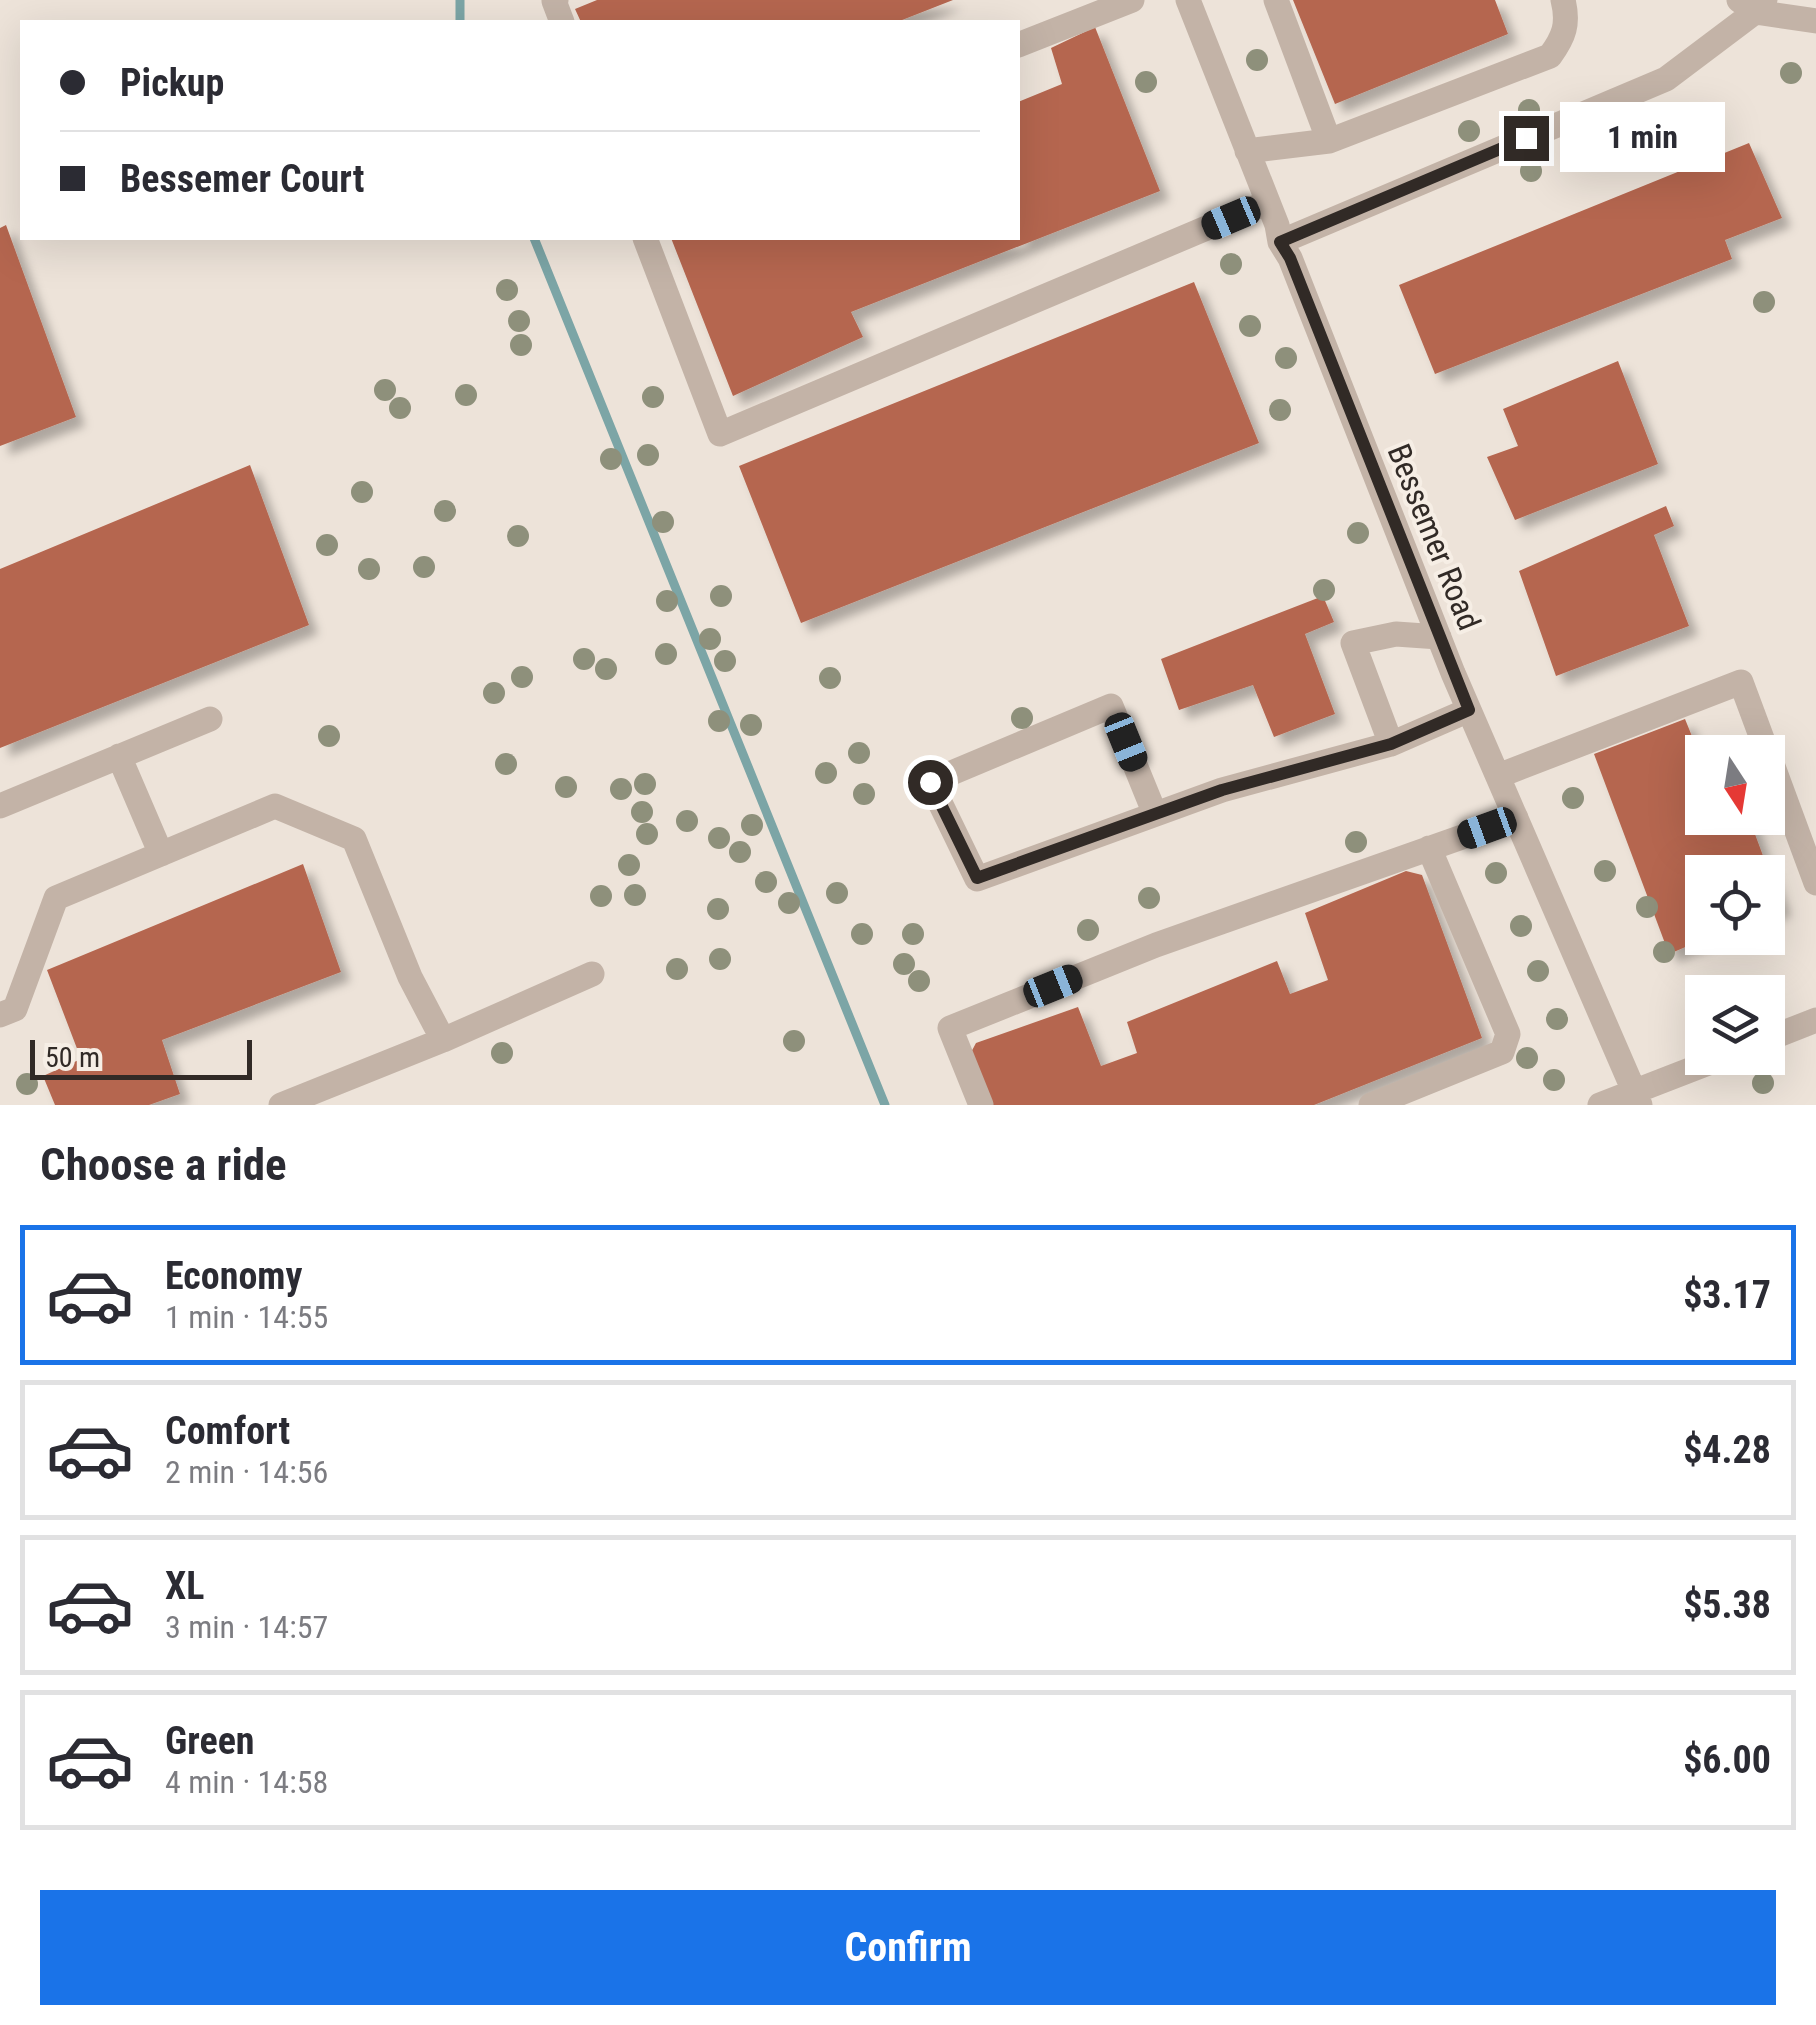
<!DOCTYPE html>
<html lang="en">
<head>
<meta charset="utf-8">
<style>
	body { margin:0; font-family:"Roboto Condensed",sans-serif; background:#f2f2f3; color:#2b2b33; height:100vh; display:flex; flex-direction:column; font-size:38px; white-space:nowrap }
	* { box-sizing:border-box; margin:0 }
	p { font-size:32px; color:#7c7c81 }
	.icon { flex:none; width:55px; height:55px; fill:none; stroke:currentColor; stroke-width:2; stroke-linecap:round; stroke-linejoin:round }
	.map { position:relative; height:1105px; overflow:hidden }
	.drawer { display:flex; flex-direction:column; background:#fff; flex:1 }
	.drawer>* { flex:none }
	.top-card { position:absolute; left:20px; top:20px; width:1000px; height:220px; border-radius:0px; box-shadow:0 10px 40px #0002; display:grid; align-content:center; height:220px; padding:0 40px; background:#fff }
	.needle { width:65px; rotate:168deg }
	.tools { position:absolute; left:1685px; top:735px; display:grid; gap:20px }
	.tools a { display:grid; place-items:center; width:100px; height:100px; border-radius:0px; background:#fff; box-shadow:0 10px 40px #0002; font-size:50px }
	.scale { position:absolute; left:30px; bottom:25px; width:222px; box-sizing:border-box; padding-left:10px; border:5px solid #312a26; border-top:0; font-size:28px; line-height:35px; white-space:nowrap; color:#312a26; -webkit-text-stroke:8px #f6eee5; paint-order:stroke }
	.end { position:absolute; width:45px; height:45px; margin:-22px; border:12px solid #312a26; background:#fff; box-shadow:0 0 0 5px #fff }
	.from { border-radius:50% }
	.bubble { position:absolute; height:70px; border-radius:0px; background:#fff; box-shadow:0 10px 40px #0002; font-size:32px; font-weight:700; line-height:70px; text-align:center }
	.car { position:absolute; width:30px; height:60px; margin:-30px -15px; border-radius:12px; box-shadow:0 0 8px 2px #0007; background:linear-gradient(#222 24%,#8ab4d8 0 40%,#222 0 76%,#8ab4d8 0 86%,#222 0) }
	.top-card b { display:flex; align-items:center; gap:35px; height:95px; font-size:38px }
	.top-card b+b { border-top:2px solid #e1e1e2 }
	.top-card i { width:25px; height:25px; background:#2b2b33 }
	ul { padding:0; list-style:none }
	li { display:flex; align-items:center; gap:30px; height:140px; margin:0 20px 15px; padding:0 20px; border:5px solid #e1e1e2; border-radius:0px }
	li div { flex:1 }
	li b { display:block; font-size:38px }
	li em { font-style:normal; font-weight:700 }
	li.selected { border-color:#1a73e8 }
	li>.icon { width:90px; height:90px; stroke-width:1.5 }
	h2 { padding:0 40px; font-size:45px; line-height:120px }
	.primary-button { display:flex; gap:20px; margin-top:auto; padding:20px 40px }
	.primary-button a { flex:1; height:115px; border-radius:0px; background:#1a73e8; color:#fff; font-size:40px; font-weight:700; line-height:115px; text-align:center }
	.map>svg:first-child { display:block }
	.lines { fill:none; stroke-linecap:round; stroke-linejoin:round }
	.stream { stroke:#7ca5a6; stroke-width:9 }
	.building { fill:#b5664f; filter:url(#shadow) }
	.minor { stroke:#c3b3a7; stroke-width:25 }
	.tree { fill:#8e907b }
	.route { stroke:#312a26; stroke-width:12 }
	.labels { text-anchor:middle; stroke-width:8; stroke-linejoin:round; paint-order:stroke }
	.street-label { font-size:32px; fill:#312a26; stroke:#f6eee5 }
</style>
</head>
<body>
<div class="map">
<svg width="1816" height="1105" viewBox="0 0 1816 1105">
	<defs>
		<filter id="shadow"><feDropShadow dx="9" dy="9" stdDeviation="5" flood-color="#0004"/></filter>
	</defs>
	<rect width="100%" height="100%" fill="#ede3d9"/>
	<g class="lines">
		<path class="stream" d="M460,22V0
			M534,238L885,1105"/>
	</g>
	<path class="building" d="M597,0H953L897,22H581L575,9Z
		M1293,0H1495L1508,34L1335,104Z
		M1095,27L1160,191L851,312L863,337L733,396L671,238H1018V102L1062,84L1051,48Z
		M1749,143L1782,218L1725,240L1732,259L1435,374L1399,285Z
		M6,225L76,417L0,446V228Z
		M1194,282L1259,443L801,623L739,466Z
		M1618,361L1658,464L1515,520L1487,457L1518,446L1503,409Z
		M250,465L309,625L0,748V569Z
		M1666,506L1674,526L1654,535L1689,626L1556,676L1519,571Z
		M1323,596L1334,622L1305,634L1335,714L1274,737L1253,685L1179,710L1161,659Z
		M1685,719L1702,761V818H1749L1782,907L1768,913V872H1702V940L1669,954L1594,754Z
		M303,864L341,972L162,1040L180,1094L149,1105H55L43,1076L81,1059L47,970Z
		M1406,871L1422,875L1482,1038L1314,1105H987L968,1058L976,1043L1078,1007L1101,1066L1137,1053L1127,1022L1277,961L1290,994L1328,980L1305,913Z"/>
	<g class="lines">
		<path class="minor" d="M556,0L554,1L562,22
			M1188,0L1277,225L1280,242L1290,258L1453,673L1640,1105
			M1276,0L1329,141
			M1739,0L1755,12L1816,21
			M1018,45L1132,0
			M1247,151L1329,141L1550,56C1564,37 1569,24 1563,0
			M645,238L720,434L1268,202
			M1280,242L1666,79L1755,12L1765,0
			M1439,637L1396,634L1353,643L1391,744L1469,710
			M1768,753L1816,883
			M119,756L161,854
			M1498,776L1741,682L1767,752
			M0,806L210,719
			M1155,814L1111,706L930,782L977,879L1222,790L1391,744
			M0,1015L15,1009L56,898L275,806L354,839L410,977L443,1040L281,1105
			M1768,1039L1816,1020
			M443,1040L592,974
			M981,1105L950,1028L1156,945L1516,818
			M1371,1105L1502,1052L1508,1034L1429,848
			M1600,1105L1721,1058"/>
	</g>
	<g class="tree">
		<circle cx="1257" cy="60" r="11"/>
		<circle cx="1791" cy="73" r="11"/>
		<circle cx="1146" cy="82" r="11"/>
		<circle cx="1529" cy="110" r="11"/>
		<circle cx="1469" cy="131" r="11"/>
		<circle cx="1594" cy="148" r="11"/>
		<circle cx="1531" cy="171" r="11"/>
		<circle cx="1231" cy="264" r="11"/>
		<circle cx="507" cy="290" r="11"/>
		<circle cx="1764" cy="302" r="11"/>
		<circle cx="519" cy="321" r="11"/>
		<circle cx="1250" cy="326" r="11"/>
		<circle cx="521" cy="345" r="11"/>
		<circle cx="1286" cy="358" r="11"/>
		<circle cx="385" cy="390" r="11"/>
		<circle cx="466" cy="395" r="11"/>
		<circle cx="653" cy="397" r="11"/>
		<circle cx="400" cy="408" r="11"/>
		<circle cx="1280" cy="410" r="11"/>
		<circle cx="648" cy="455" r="11"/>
		<circle cx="611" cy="459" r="11"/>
		<circle cx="362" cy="492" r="11"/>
		<circle cx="445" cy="511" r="11"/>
		<circle cx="663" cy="522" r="11"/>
		<circle cx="1358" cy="533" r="11"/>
		<circle cx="518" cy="536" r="11"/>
		<circle cx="327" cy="545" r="11"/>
		<circle cx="424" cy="567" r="11"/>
		<circle cx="369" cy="569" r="11"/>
		<circle cx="1324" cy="590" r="11"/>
		<circle cx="721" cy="596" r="11"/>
		<circle cx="667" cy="601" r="11"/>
		<circle cx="710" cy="639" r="11"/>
		<circle cx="666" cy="654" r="11"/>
		<circle cx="584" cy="659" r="11"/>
		<circle cx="725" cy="661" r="11"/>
		<circle cx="606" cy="669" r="11"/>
		<circle cx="522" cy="677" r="11"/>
		<circle cx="830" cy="678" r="11"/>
		<circle cx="494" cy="693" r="11"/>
		<circle cx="1022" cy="718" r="11"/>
		<circle cx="719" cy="721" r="11"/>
		<circle cx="751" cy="725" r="11"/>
		<circle cx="329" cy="736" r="11"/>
		<circle cx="859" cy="753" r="11"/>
		<circle cx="506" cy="764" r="11"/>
		<circle cx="826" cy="773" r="11"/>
		<circle cx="645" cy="784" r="11"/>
		<circle cx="566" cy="787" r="11"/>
		<circle cx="621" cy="789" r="11"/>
		<circle cx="864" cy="794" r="11"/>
		<circle cx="1573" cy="798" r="11"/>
		<circle cx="642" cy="812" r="11"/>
		<circle cx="687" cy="821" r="11"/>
		<circle cx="752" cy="825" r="11"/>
		<circle cx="647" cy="834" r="11"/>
		<circle cx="719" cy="838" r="11"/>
		<circle cx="1356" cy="842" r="11"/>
		<circle cx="740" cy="852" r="11"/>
		<circle cx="629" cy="865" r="11"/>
		<circle cx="1605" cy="871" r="11"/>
		<circle cx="1496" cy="873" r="11"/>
		<circle cx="766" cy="882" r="11"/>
		<circle cx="837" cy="893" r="11"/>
		<circle cx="635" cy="895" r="11"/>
		<circle cx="601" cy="896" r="11"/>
		<circle cx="1149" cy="898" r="11"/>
		<circle cx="789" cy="903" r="11"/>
		<circle cx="1647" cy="907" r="11"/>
		<circle cx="718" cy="909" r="11"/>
		<circle cx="1521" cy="926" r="11"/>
		<circle cx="1088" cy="930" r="11"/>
		<circle cx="862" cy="934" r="11"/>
		<circle cx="913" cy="934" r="11"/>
		<circle cx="1664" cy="952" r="11"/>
		<circle cx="720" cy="959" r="11"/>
		<circle cx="904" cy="964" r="11"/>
		<circle cx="677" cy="969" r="11"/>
		<circle cx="1538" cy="971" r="11"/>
		<circle cx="919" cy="981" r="11"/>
		<circle cx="1557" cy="1019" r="11"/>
		<circle cx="794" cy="1041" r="11"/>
		<circle cx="502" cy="1053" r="11"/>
		<circle cx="1527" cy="1058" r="11"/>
		<circle cx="1554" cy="1080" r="11"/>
		<circle cx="1763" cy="1083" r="11"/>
		<circle cx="27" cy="1084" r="11"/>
	</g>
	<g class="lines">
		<path class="route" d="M930,782L977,878L1222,790L1391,744L1469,710L1290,258L1280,242L1526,138"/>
	</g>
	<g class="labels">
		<g class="street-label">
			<text transform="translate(1434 537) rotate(68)" y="11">Bessemer Road</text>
		</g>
	</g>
</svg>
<div class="tools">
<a><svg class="needle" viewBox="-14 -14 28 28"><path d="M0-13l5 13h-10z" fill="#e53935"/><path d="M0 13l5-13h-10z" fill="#7c7c81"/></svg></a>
<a><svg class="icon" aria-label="locate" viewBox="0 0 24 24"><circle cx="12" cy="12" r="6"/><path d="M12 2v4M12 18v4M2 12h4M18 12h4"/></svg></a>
<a><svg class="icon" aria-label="layers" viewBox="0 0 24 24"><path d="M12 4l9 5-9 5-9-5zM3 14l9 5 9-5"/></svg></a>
</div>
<div class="scale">50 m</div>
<i class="end from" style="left:930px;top:782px"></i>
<i class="end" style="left:1526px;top:138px"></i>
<div class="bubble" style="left:1560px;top:102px;width:165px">1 min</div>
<i class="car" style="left:1231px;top:218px;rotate:247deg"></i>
<i class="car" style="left:1126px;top:742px;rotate:158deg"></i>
<i class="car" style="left:1487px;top:828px;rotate:250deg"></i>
<i class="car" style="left:1053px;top:986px;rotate:68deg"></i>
<div class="top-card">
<b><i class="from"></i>Pickup</b>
<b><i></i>Bessemer Court</b>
</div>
</div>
<section class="drawer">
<h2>Choose a ride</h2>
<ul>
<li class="selected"><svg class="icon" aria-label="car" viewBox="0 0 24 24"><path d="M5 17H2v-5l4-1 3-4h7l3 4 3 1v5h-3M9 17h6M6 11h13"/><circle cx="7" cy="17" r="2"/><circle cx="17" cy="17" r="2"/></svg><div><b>Economy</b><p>1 min · 14:55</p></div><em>$3.17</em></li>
<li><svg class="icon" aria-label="car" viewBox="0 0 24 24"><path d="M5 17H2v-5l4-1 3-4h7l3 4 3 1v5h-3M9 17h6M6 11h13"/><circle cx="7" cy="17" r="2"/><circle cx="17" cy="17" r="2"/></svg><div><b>Comfort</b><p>2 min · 14:56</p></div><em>$4.28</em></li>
<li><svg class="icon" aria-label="car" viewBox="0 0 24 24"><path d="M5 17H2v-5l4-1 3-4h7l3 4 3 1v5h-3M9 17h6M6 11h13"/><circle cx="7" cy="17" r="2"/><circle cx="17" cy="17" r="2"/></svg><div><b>XL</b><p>3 min · 14:57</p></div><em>$5.38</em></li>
<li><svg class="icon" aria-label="car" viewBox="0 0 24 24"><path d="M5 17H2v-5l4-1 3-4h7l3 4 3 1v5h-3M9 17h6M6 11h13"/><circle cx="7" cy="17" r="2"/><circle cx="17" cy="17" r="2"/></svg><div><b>Green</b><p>4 min · 14:58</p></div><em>$6.00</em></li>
</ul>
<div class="primary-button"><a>Confirm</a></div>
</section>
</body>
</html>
